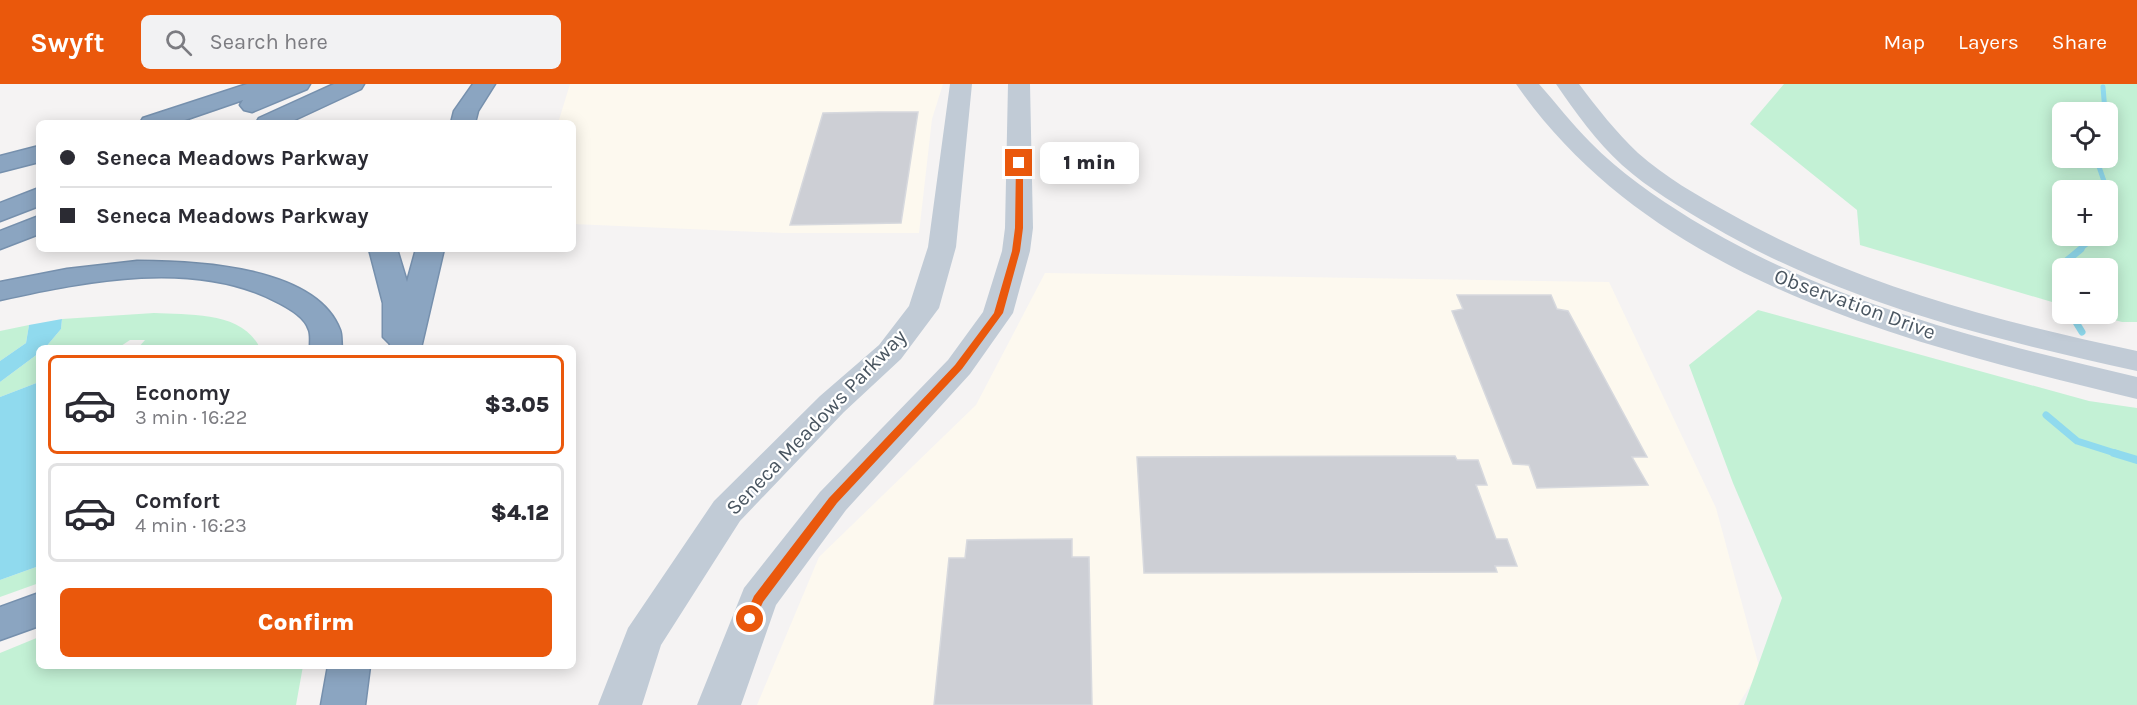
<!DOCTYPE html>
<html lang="en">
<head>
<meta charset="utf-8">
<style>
	body { margin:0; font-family:Karla,sans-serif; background:#f2f2f3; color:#2b2b33; height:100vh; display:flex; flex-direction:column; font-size:22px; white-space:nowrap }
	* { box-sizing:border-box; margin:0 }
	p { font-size:20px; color:#7c7c81 }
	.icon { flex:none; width:33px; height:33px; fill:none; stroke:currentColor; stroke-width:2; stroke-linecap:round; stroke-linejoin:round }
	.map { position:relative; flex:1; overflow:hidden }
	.drawer { position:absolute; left:36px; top:261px; width:540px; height:324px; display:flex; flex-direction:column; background:#fff; border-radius:9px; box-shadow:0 3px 15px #0003 }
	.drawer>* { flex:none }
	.guide { position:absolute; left:36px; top:36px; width:540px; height:132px; border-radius:9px; box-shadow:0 3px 15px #0003; display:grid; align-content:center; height:132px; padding:0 24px; background:#fff }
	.fabs { position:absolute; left:2052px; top:18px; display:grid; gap:12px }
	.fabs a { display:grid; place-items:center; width:66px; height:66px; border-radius:9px; background:#fff; box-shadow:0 3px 15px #0003; font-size:30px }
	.end { position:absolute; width:27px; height:27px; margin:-14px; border:8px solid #ea580c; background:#fff; box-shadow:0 0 0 3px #fff }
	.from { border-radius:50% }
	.bubble { position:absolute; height:42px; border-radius:9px; background:#fff; box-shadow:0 3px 15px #0003; font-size:20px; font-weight:800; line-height:42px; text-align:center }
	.guide b { display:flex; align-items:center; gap:21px; height:57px; font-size:22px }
	.guide b+b { border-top:2px solid #e1e1e2 }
	.guide i { width:15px; height:15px; background:#2b2b33 }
	ul { padding:10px 0 0; list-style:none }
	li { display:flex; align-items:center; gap:18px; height:99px; margin:0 12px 9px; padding:0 12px; border:3px solid #e1e1e2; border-radius:9px }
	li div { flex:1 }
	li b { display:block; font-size:22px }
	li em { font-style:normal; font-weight:800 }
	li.active { border-color:#ea580c }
	li>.icon { width:54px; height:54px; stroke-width:1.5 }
	.primary-button { display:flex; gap:12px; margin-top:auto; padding:12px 24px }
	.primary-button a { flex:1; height:69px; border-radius:9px; background:#ea580c; color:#fff; font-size:24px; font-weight:800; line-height:69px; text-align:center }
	header { display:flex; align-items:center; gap:36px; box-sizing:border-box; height:84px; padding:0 30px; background:#ea580c; color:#fff }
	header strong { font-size:28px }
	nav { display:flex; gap:33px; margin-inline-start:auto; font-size:21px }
	.search { width:420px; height:54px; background:#f2f2f3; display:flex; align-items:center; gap:15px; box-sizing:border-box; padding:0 21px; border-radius:9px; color:#7c7c81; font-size:22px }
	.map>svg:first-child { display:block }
	.commercial { fill:#fdf9ef }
	.green { fill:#c3f1d5; fill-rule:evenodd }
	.water { fill:#90daee }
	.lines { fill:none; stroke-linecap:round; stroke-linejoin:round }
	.stream-far2 { stroke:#90daee; stroke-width:5 }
	.stream-far1 { stroke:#90daee; stroke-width:7 }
	.stream { stroke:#90daee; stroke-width:8 }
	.building { fill:#cdcfd5; stroke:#d7d9de; stroke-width:1.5 }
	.highway-casing { stroke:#7690ad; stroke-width:3 }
	.secondary { fill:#c1cbd6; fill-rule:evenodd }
	.highway { fill:#8ba5c1; fill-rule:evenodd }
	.route { fill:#ea580c }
	.labels { text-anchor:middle; stroke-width:4.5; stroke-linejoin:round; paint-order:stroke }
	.street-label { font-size:21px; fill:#4a5661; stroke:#fff }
</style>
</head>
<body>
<header>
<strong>Swyft</strong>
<div class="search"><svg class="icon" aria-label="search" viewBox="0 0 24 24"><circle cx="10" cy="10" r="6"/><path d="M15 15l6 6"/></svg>Search here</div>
<nav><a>Map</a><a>Layers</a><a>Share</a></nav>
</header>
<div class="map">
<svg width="2137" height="621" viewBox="0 0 2137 621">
	<rect width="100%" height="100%" fill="#f5f3f3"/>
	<path class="commercial" d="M570,0H943L932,35L919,149H783L573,140V39H558Z
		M1045,189L1609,198L1716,424L1760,586L1738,621H757L819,473L976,321Z"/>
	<path class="green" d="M1784,0H2137V238H2122L2092,230H2108V184H2062V221L1860,161L1857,126L1750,40ZM2062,28H2108V74H2062ZM2108,106V152H2062V106Z
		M1758,226L2089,317L2137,324V621H1744L1782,514L1733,399L1689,281Z
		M154,229C190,231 242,227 260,264H138L145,256H130L118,264H45L61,245L62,235Z
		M29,241L26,259L0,277V247Z
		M39,269V298L0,313V298Z
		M39,482V499L0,513V496Z
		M39,553V582H303L296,621H0V569Z"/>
	<path class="water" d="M62,235L61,245L45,264H39V269L0,298V277L26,259L29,241Z
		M39,298V482L0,496V313Z"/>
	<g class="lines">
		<path class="stream-far2" d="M2103,3L2105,28
			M2108,60V64
			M2100,74L2097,77L2105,100L2104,106
			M2079,166L2088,159L2090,152"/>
		<path class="stream-far1" d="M2066,184L2064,179L2081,165
			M2071,230L2082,248
			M2046,331L2077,357L2118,370"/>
		<path class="stream" d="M2114,369L2137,376"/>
	</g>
	<path class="building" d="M878,28H918L901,139L790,141L823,29Z
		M1457,211H1551L1557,225L1568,227L1647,373H1632L1648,401L1537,404L1529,381L1513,380L1452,227L1463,225Z
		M1455,372L1457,376H1478L1487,401H1476L1496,455H1507L1517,482H1495L1497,488L1144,489L1137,373Z
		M1072,455V473H1089L1092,621H934L949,474H965L967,456Z"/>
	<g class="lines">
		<g class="highway-casing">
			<path id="highway" d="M247,0H310L307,5L252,28L244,26L240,21L243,16L176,39H140L143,34Z
				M334,0H364L361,5L288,39H256L259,34Z
				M473,0H495L478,27L475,39H451L454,27Z
				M39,62V78L0,88V72Z
				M39,104V122L0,137V119Z
				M39,132V150L0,165V147Z
				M369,165H397L407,198L416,165H444L421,264H389L390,260L383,253V219Z
				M137,177C193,177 316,182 340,246C342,251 341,258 342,264H310C310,258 311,251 309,246C305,233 290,225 279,219C196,174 87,197 0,216V198L67,185Z
				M39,509V542L0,556V523Z
				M328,582H370L365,621H321Z"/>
		</g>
		<path class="secondary" d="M950,0H972L956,163L939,224L901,275L844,328L740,437L661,561L642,621H598L628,544L714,417L820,312L879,261L909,222L928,163Z
			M1008,0H1030L1033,144L1030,167L1013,229L970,290L846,426L776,521L741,621H697L744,504L820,408L948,276L983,228L1002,167L1005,144Z
			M1516,0H1539C1556,19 1572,40 1590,58C1619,88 1656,113 1691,135C1827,218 1983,257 2137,293V315C1915,261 1654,200 1516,0Z
			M1556,0H1579C1597,24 1616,48 1638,69C1665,93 1698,112 1729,129C1856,201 1996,237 2137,267V287C1991,255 1843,219 1712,142C1681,124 1649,105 1622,81C1596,57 1575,28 1556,0Z"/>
		<use href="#highway" class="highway"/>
	</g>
	<path class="route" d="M1019,77L1023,79V144L1020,167L1003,229L962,285L837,419L763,518L754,538H746L744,535L754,512L829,414L955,281L994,229L1012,167L1015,144L1016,79Z"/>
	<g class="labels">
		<g class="street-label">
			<text transform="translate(1855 220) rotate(20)" y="7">Observation Drive</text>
			<text transform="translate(816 338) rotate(-46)" y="7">Seneca Meadows Parkway</text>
		</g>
	</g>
</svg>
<div class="fabs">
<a><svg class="icon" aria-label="locate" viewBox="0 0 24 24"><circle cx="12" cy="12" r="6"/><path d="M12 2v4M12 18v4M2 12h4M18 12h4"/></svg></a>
<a>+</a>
<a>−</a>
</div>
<i class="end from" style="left:750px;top:535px"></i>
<i class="end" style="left:1019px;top:79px"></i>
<div class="bubble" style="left:1040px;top:58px;width:99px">1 min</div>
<div class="guide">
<b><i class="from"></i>Seneca Meadows Parkway</b>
<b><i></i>Seneca Meadows Parkway</b>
</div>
<section class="drawer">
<ul>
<li class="active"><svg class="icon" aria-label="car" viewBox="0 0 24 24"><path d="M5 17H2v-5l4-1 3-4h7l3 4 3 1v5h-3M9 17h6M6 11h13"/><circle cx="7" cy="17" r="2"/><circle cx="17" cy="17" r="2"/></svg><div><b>Economy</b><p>3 min · 16:22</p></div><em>$3.05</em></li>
<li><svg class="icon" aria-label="car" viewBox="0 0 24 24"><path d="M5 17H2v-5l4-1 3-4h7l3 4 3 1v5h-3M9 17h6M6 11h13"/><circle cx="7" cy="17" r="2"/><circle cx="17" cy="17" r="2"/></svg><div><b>Comfort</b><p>4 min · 16:23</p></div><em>$4.12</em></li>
</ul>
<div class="primary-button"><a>Confirm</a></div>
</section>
</div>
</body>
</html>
